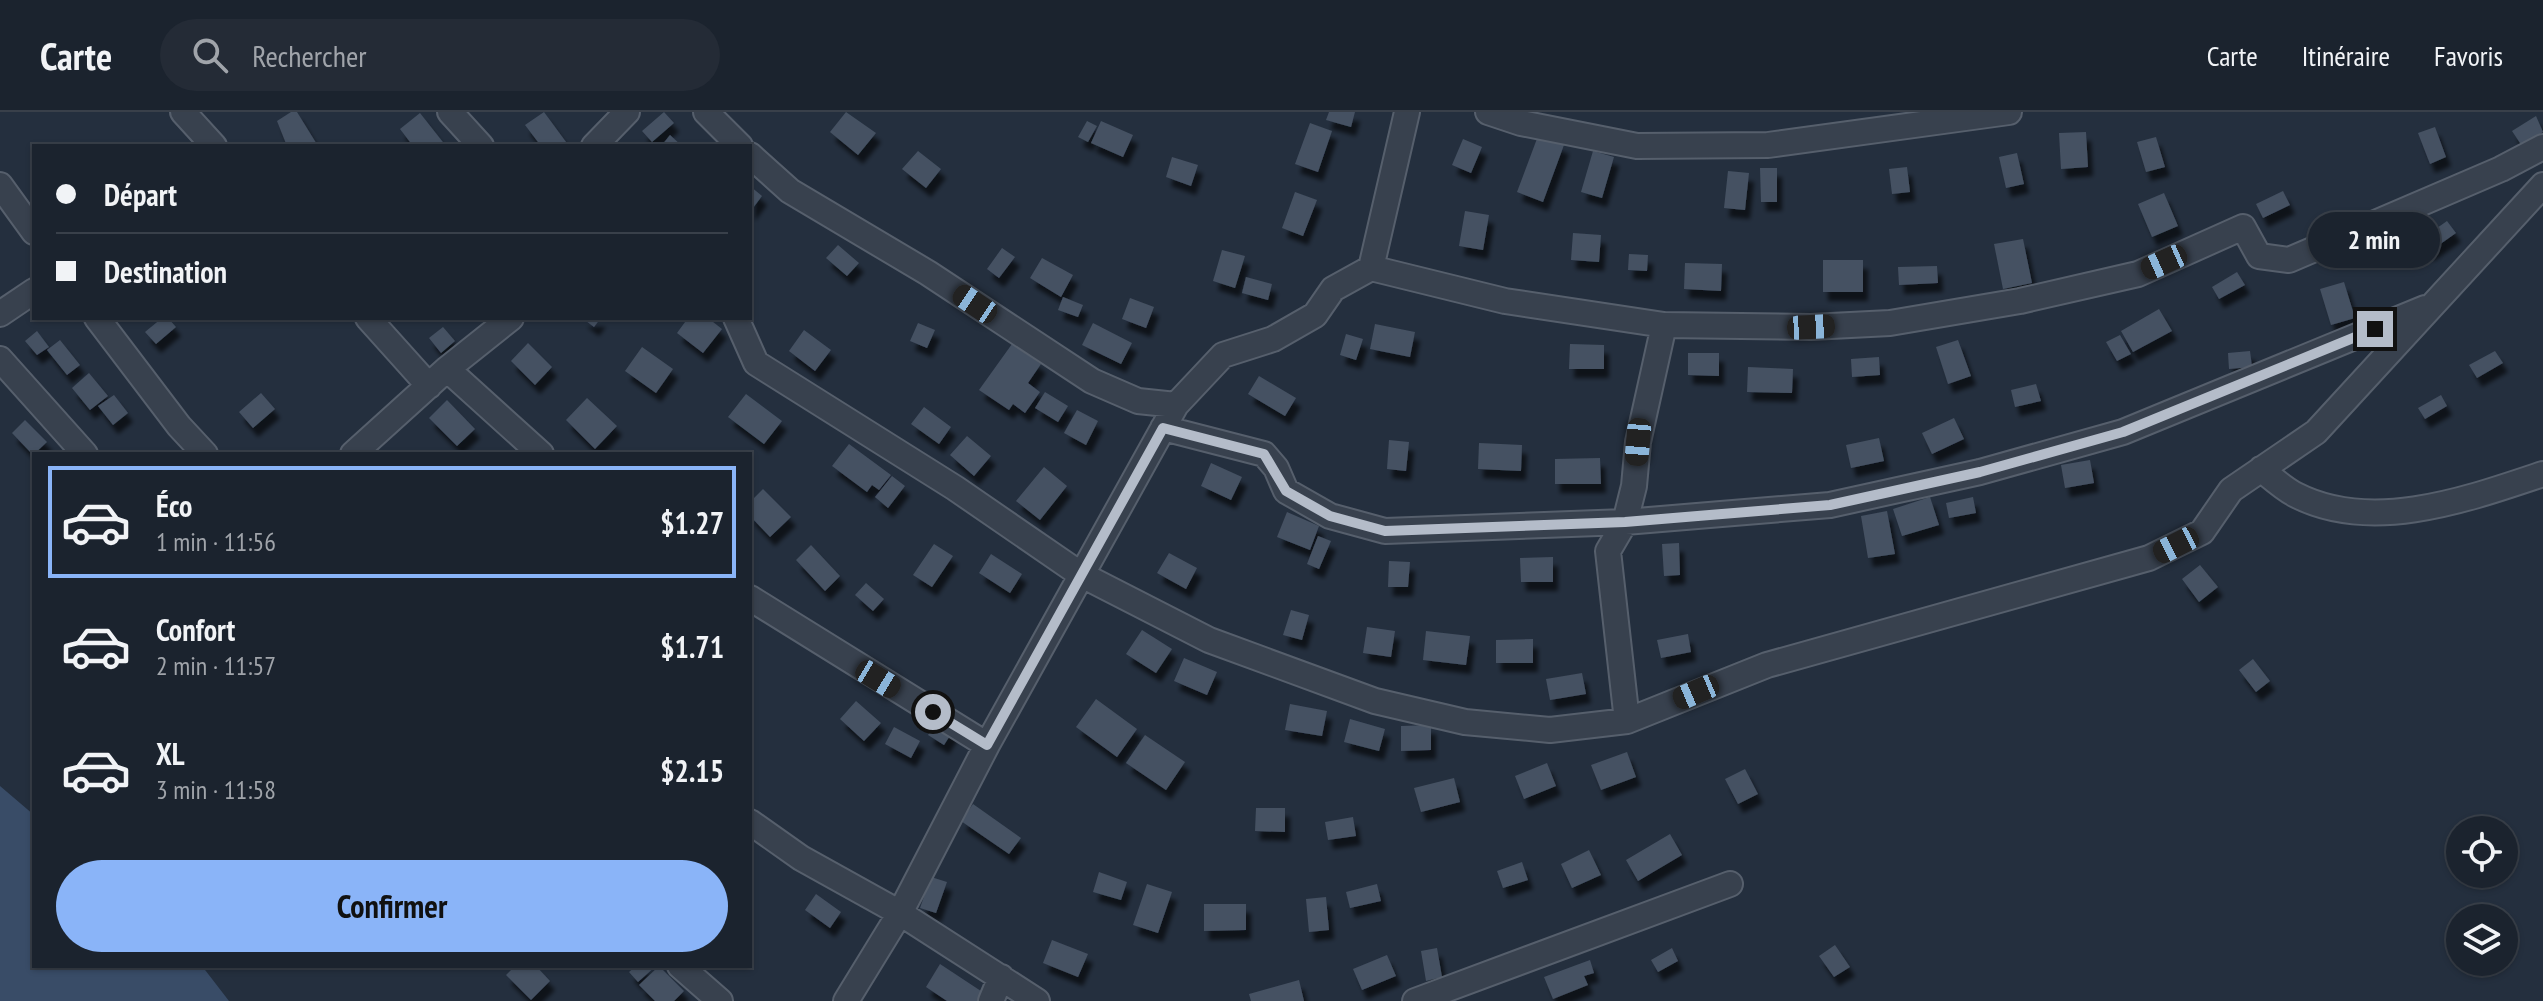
<!DOCTYPE html>
<html lang="fr">
<head>
<meta charset="utf-8">
<style>
	body { margin:0; font-family:"PT Sans Narrow",sans-serif; background:#242b36; color:#f1f3f6; height:100vh; display:flex; flex-direction:column; font-size:30px; white-space:nowrap }
	* { box-sizing:border-box; margin:0 }
	p { font-size:26px; color:#a0a4aa }
	.icon { flex:none; width:44px; height:44px; fill:none; stroke:currentColor; stroke-width:2; stroke-linecap:round; stroke-linejoin:round }
	.map { position:relative; flex:1; overflow:hidden }
	.details { position:absolute; left:32px; top:340px; width:720px; height:516px; display:flex; flex-direction:column; background:#1b232e; border-radius:0px; box-shadow:0 2px 6px #0004,0 0 0 2px #39404a }
	.details>* { flex:none }
	.top-card { position:absolute; left:32px; top:32px; width:720px; height:176px; border-radius:0px; box-shadow:0 2px 6px #0004,0 0 0 2px #39404a; display:grid; align-content:center; height:176px; padding:0 24px; background:#1b232e }
	.buttons { position:absolute; left:2446px; top:704px; display:grid; gap:16px }
	.buttons a { display:grid; place-items:center; width:72px; height:72px; border-radius:50%; background:#1b232e; box-shadow:0 2px 6px #0004,0 0 0 2px #39404a; font-size:40px }
	.end { position:absolute; width:36px; height:36px; margin:-18px; border:10px solid #b4bcc9; background:#111; box-shadow:0 0 0 4px #111 }
	.from { border-radius:50% }
	.bubble { position:absolute; height:56px; border-radius:28px; background:#1b232e; box-shadow:0 2px 6px #0004,0 0 0 2px #39404a; font-size:26px; font-weight:800; line-height:56px; text-align:center }
	.car { position:absolute; width:24px; height:48px; margin:-24px -12px; border-radius:10px; box-shadow:0 0 6px 2px #0007; background:linear-gradient(#222 24%,#8ab4d8 0 40%,#222 0 76%,#8ab4d8 0 86%,#222 0) }
	.top-card b { display:flex; align-items:center; gap:28px; height:76px; font-size:30px }
	.top-card b+b { border-top:2px solid #39404a }
	.top-card i { width:20px; height:20px; background:#f1f3f6 }
	ul { padding:14px 0 0; list-style:none }
	li { display:flex; align-items:center; gap:24px; height:112px; margin:0 16px 12px; padding:0 8px; border:4px solid transparent; border-radius:0px }
	li div { flex:1 }
	li b { display:block; font-size:30px }
	li em { font-style:normal; font-weight:800 }
	li.active { border-color:#8ab4f8 }
	li>.icon { width:72px; height:72px; stroke-width:1.5 }
	.cta { display:flex; gap:16px; margin-top:auto; padding:16px 24px }
	.cta a { flex:1; height:92px; border-radius:48px; background:#8ab4f8; color:#111; font-size:32px; font-weight:800; line-height:92px; text-align:center }
	header { display:flex; align-items:center; gap:48px; box-sizing:border-box; height:112px; padding:0 40px; background:#1b232e; border-bottom:2px solid #39404a }
	header strong { font-size:38px }
	nav { display:flex; gap:44px; margin-inline-start:auto; font-size:28px }
	.search { width:560px; height:72px; background:#242b36; display:flex; align-items:center; gap:20px; box-sizing:border-box; padding:0 28px; border-radius:44px; color:#a0a4aa; font-size:30px }
	.map>svg:first-child { display:block }
	.water { fill:#394c67 }
	.building { fill:#455162; filter:url(#shadow) }
	.lines { fill:none; stroke-linecap:round; stroke-linejoin:round }
	.minor-casing { stroke:#565f6c; stroke-width:28 }
	.minor { stroke:#38414e; stroke-width:24 }
	.route { stroke:#b4bcc9; stroke-width:10 }
</style>
</head>
<body>
<header>
<strong>Carte</strong>
<div class="search"><svg class="icon" aria-label="search" viewBox="0 0 24 24"><circle cx="10" cy="10" r="6"/><path d="M15 15l6 6"/></svg>Rechercher</div>
<nav><a>Carte</a><a>Itinéraire</a><a>Favoris</a></nav>
</header>
<div class="map">
<svg width="2543" height="889" viewBox="0 0 2543 889">
	<defs>
		<filter id="shadow"><feDropShadow dx="5" dy="9" stdDeviation="2" flood-color="#0009"/></filter>
	</defs>
	<rect width="100%" height="100%" fill="#242f3e"/>
	<path class="water" d="M0,674L34,703V854H202L229,889H0Z"/>
	<path class="building" d="M291,0H297L318,34H287L277,9Z
		M544,0L569,34H541L525,13Z
		M664,0L674,11L652,30L642,19Z
		M846,0L876,21L858,43L830,20Z
		M1329,0H1355L1351,15L1326,8Z
		M420,1L446,34H413L400,17Z
		M2536,4L2543,20L2522,34L2512,19Z
		M1087,9L1097,14L1088,30L1078,25Z
		M1101,9L1133,23L1123,45L1091,31Z
		M1310,11L1332,19L1318,60L1295,52Z
		M2435,15L2446,45L2430,52L2418,21Z
		M2086,20L2088,55L2061,57L2059,21Z
		M670,23L682,34L662,33Z
		M1538,24L1564,33L1543,90L1517,80Z
		M2156,25L2165,55L2146,60L2137,30Z
		M1463,27L1482,35L1471,61L1452,53Z
		M918,39L941,57L926,76L902,57Z
		M1593,39L1614,45L1602,86L1581,80Z
		M2017,41L2024,72L2006,76L1999,45Z
		M1172,45L1198,53L1191,74L1166,65Z
		M1907,55L1910,80L1892,82L1889,57Z
		M1760,56H1777V90H1761Z
		M1728,59L1749,61L1745,98L1724,96Z
		M750,74L762,84L750,100Z
		M2283,79L2290,93L2263,106L2256,92Z
		M1295,80L1317,88L1303,124L1282,116Z
		M2164,81L2178,114L2152,125L2138,92Z
		M1465,99L1489,103L1483,138L1459,134Z
		M2447,109L2456,121L2429,140L2420,128Z
		M1573,121L1601,123L1599,150L1571,148Z
		M2023,127L2032,171L2003,177L1994,132Z
		M838,133L859,151L847,164L826,146Z
		M1002,136L1015,145L999,166L987,157Z
		M1222,138L1245,144L1235,176L1213,169Z
		M1629,142L1648,143L1647,159L1628,158Z
		M1042,146L1073,163L1061,185L1030,166Z
		M1823,148H1863V180H1823Z
		M1685,151L1722,152L1721,179L1684,177Z
		M1937,154L1938,171L1899,173L1898,155Z
		M2237,160L2245,173L2219,187L2212,175Z
		M1246,165L1272,172L1268,188L1242,181Z
		M2344,170L2355,206L2331,213L2320,177Z
		M1063,185L1083,193L1078,205L1058,198Z
		M1130,186L1154,195L1146,216L1122,207Z
		M2159,197L2172,219L2133,240L2121,219Z
		M162,206H168L176,215L156,232L145,220Z
		M582,206H601L594,215Z
		M688,206H708L722,217L703,241L677,221Z
		M918,211L935,218L927,236L910,229Z
		M1093,211L1132,231L1121,252L1082,233Z
		M1375,212L1415,220L1410,245L1370,237Z
		M443,215L455,229L441,241L429,226Z
		M804,218L831,238L815,259L789,239Z
		M37,219L49,235L37,243L25,229Z
		M1346,222L1363,227L1356,248L1340,243Z
		M2120,223L2131,242L2117,249L2106,230Z
		M60,228L80,253L67,263L47,238Z
		M1958,228L1971,264L1948,272L1936,235Z
		M528,231L552,255L535,273L511,249Z
		M1012,232L1041,252L1028,271L1040,280L1025,301L1013,292L1009,298L979,278Z
		M1570,232L1604,233V257H1569Z
		M642,235L673,257L656,281L625,259Z
		M2250,239L2252,255L2229,257L2228,241Z
		M2495,239L2503,251L2477,266L2469,253Z
		M1688,241H1719V264L1688,263Z
		M1879,245L1880,263L1852,265L1851,247Z
		M1748,255L1793,257L1792,281L1747,280Z
		M89,261L108,284L90,298L72,276Z
		M1259,264L1296,286L1285,304L1248,282Z
		M2036,272L2041,289L2015,295L2011,278Z
		M1045,280L1068,294L1058,310L1035,296Z
		M261,281L275,297L253,316L239,300Z
		M746,282L782,309L764,332L728,305Z
		M114,283L128,301L113,313L98,294Z
		M2441,283L2447,294L2425,307L2418,296Z
		M587,286L617,314L595,337L566,308Z
		M447,288L475,317L457,334L429,306Z
		M924,295L951,315L939,332L911,312Z
		M1077,298L1098,309L1086,333L1064,321Z
		M1954,306L1964,327L1932,342L1922,321Z
		M25,308L47,330L33,343L12,321Z
		M967,324L991,344L974,364L950,343Z
		M1879,326L1884,349L1851,356L1846,333Z
		M1389,328L1409,330L1406,359L1387,357Z
		M1479,331L1522,333L1521,359L1478,357Z
		M849,332L891,363L879,378L872,373L867,380L832,354Z
		M1600,346L1601,372H1555V347Z
		M2090,348L2094,371L2065,376L2061,353Z
		M1211,351L1242,365L1231,388L1201,374Z
		M1044,355L1067,374L1040,408L1016,389Z
		M892,364L905,374L888,396L875,385Z
		M763,377L791,405L770,425L750,404V390Z
		M1930,385L1939,413L1902,424L1893,397Z
		M1973,385L1976,401L1949,406L1946,391Z
		M1887,399L1895,442L1868,446L1861,404Z
		M1287,400L1319,414L1310,438L1277,425Z
		M1318,424L1331,429L1319,457L1307,452Z
		M1679,431L1680,463L1664,464L1662,432Z
		M934,432L953,444L932,475L913,463Z
		M811,433L840,464L825,479L796,448Z
		M1169,441L1197,456L1186,477L1157,461Z
		M991,442L1022,462L1010,481L979,461Z
		M1553,445V470H1521L1520,446Z
		M1389,449L1410,450L1408,475H1388Z
		M2200,453L2218,475L2199,490L2182,467Z
		M866,471L884,487L873,499L855,483Z
		M1291,498L1309,503L1302,528L1283,523Z
		M1367,515L1395,519L1391,545L1363,541Z
		M1142,518L1172,537L1156,561L1126,542Z
		M1426,519L1470,524L1466,553L1423,548Z
		M1688,522L1691,540L1661,546L1657,528Z
		M1533,527V551H1496V528Z
		M1184,546L1217,560L1207,583L1174,569Z
		M2253,547L2270,569L2256,580L2239,558Z
		M1582,561L1586,582L1550,588L1546,567Z
		M1096,587L1137,617L1117,645L1076,615Z
		M856,589L881,611L864,629L840,607Z
		M1290,592L1327,599L1322,624L1285,618Z
		M1350,607L1385,617L1379,639L1344,630Z
		M936,609L953,619L944,633L928,623Z
		M1431,613V638L1401,639V614Z
		M894,615L920,629L911,646L885,632Z
		M1145,623L1185,650L1166,678L1126,651Z
		M1627,640L1636,665L1601,678L1591,653Z
		M1547,651L1556,674L1524,687L1515,664Z
		M1745,657L1758,682L1738,692L1725,667Z
		M1454,666L1460,690L1421,700L1414,676Z
		M973,692L1021,726L1009,742L961,709Z
		M1256,696H1285V720L1255,719Z
		M1353,705L1356,724L1328,728L1325,710Z
		M1670,722L1682,743L1638,769L1626,748Z
		M1589,738L1601,763L1572,776L1561,752Z
		M1522,750L1528,768L1503,776L1497,759Z
		M1099,760L1127,770L1121,788L1093,780Z
		M931,765L947,770L936,801L920,796Z
		M1147,772L1172,780L1158,821L1133,813Z
		M1377,772L1381,789L1350,796L1346,780Z
		M816,782L841,800L830,816L805,798Z
		M1326,785L1329,818L1309,820L1306,787Z
		M1204,792H1246V818L1204,819Z
		M1052,828L1088,842L1078,865L1043,851Z
		M1835,833L1850,855L1834,865L1819,844Z
		M1437,836L1442,865L1426,869L1421,839Z
		M1672,836L1678,849L1658,860L1651,848Z
		M1387,843L1396,864L1362,878L1353,857Z
		M1590,848L1594,861L1584,864L1588,873L1553,887L1544,865Z
		M940,852L987,883L982,889H947L926,875Z
		M515,854H536L550,869L531,888L506,863Z
		M636,854H656L638,870L629,860Z
		M659,854L684,879L674,889H655L639,873Z
		M1299,868L1304,889H1251L1249,882Z"/>
	<g class="lines">
		<g class="minor-casing">
			<path id="minor" d="M183,0L214,34
				M450,0L481,34
				M706,0L740,34
				M1488,0L1521,11L1637,34L1768,33L2009,0
				M594,34L627,0
				M750,43L790,79L928,161L1092,269L1138,289L1176,293
				M0,73L34,120
				M1371,156L1505,189L1664,213L1811,215L1890,211L2020,189L2138,162L2243,115L2259,144L2289,148L2501,57L2543,35
				M0,202L34,179
				M97,206L179,314L205,342
				M368,206L429,274
				M736,206L756,251L955,376L1080,462L1209,528L1375,589L1465,610L1550,618L1627,609L1767,553L2149,446L2202,420L2231,378L2316,320L2543,73
				M0,247L85,342
				M447,257L541,342
				M1163,316L1264,342L1276,356L1286,379L1330,404L1385,419L1625,410L1830,393L1980,360L2123,320L2425,196
				M353,342L447,257L511,206
				M2261,357C2272,366 2284,377 2296,383C2372,422 2468,387 2543,362
				M750,486L987,633
				M1627,609L1608,439L1625,410L1634,374L1638,330L1664,213
				M750,710L801,746L900,801L1037,889
				M680,854L720,889
				M846,889L900,801L987,633L1176,293L1223,243L1273,227L1315,203L1333,177L1371,156L1407,0
				M991,889L1001,865
				M1415,889L1730,772"/>
		</g>
		<use href="#minor" class="minor"/>
	</g>
	<g class="lines">
		<path class="route" d="M933,600L987,633L1163,316L1264,342L1286,379L1330,404L1385,419L1625,410L1830,393L1980,360L2123,320L2375,217"/>
	</g>
</svg>
<div class="buttons">
<a><svg class="icon" aria-label="locate" viewBox="0 0 24 24"><circle cx="12" cy="12" r="6"/><path d="M12 2v4M12 18v4M2 12h4M18 12h4"/></svg></a>
<a><svg class="icon" aria-label="layers" viewBox="0 0 24 24"><path d="M12 4l9 5-9 5-9-5zM3 14l9 5 9-5"/></svg></a>
</div>
<i class="end from" style="left:933px;top:600px"></i>
<i class="end" style="left:2375px;top:217px"></i>
<div class="bubble" style="left:2308px;top:100px;width:132px">2 min</div>
<i class="car" style="left:2164px;top:150px;rotate:246deg"></i>
<i class="car" style="left:975px;top:192px;rotate:304deg"></i>
<i class="car" style="left:1811px;top:215px;rotate:87deg"></i>
<i class="car" style="left:1638px;top:330px;rotate:185deg"></i>
<i class="car" style="left:2176px;top:433px;rotate:243deg"></i>
<i class="car" style="left:878px;top:567px;rotate:121deg"></i>
<i class="car" style="left:1696px;top:580px;rotate:247deg"></i>
<div class="top-card">
<b><i class="from"></i>Départ</b>
<b><i></i>Destination</b>
</div>
<section class="details">
<ul>
<li class="active"><svg class="icon" aria-label="car" viewBox="0 0 24 24"><path d="M5 17H2v-5l4-1 3-4h7l3 4 3 1v5h-3M9 17h6M6 11h13"/><circle cx="7" cy="17" r="2"/><circle cx="17" cy="17" r="2"/></svg><div><b>Éco</b><p>1 min · 11:56</p></div><em>$1.27</em></li>
<li><svg class="icon" aria-label="car" viewBox="0 0 24 24"><path d="M5 17H2v-5l4-1 3-4h7l3 4 3 1v5h-3M9 17h6M6 11h13"/><circle cx="7" cy="17" r="2"/><circle cx="17" cy="17" r="2"/></svg><div><b>Confort</b><p>2 min · 11:57</p></div><em>$1.71</em></li>
<li><svg class="icon" aria-label="car" viewBox="0 0 24 24"><path d="M5 17H2v-5l4-1 3-4h7l3 4 3 1v5h-3M9 17h6M6 11h13"/><circle cx="7" cy="17" r="2"/><circle cx="17" cy="17" r="2"/></svg><div><b>XL</b><p>3 min · 11:58</p></div><em>$2.15</em></li>
</ul>
<div class="cta"><a>Confirmer</a></div>
</section>
</div>
</body>
</html>
